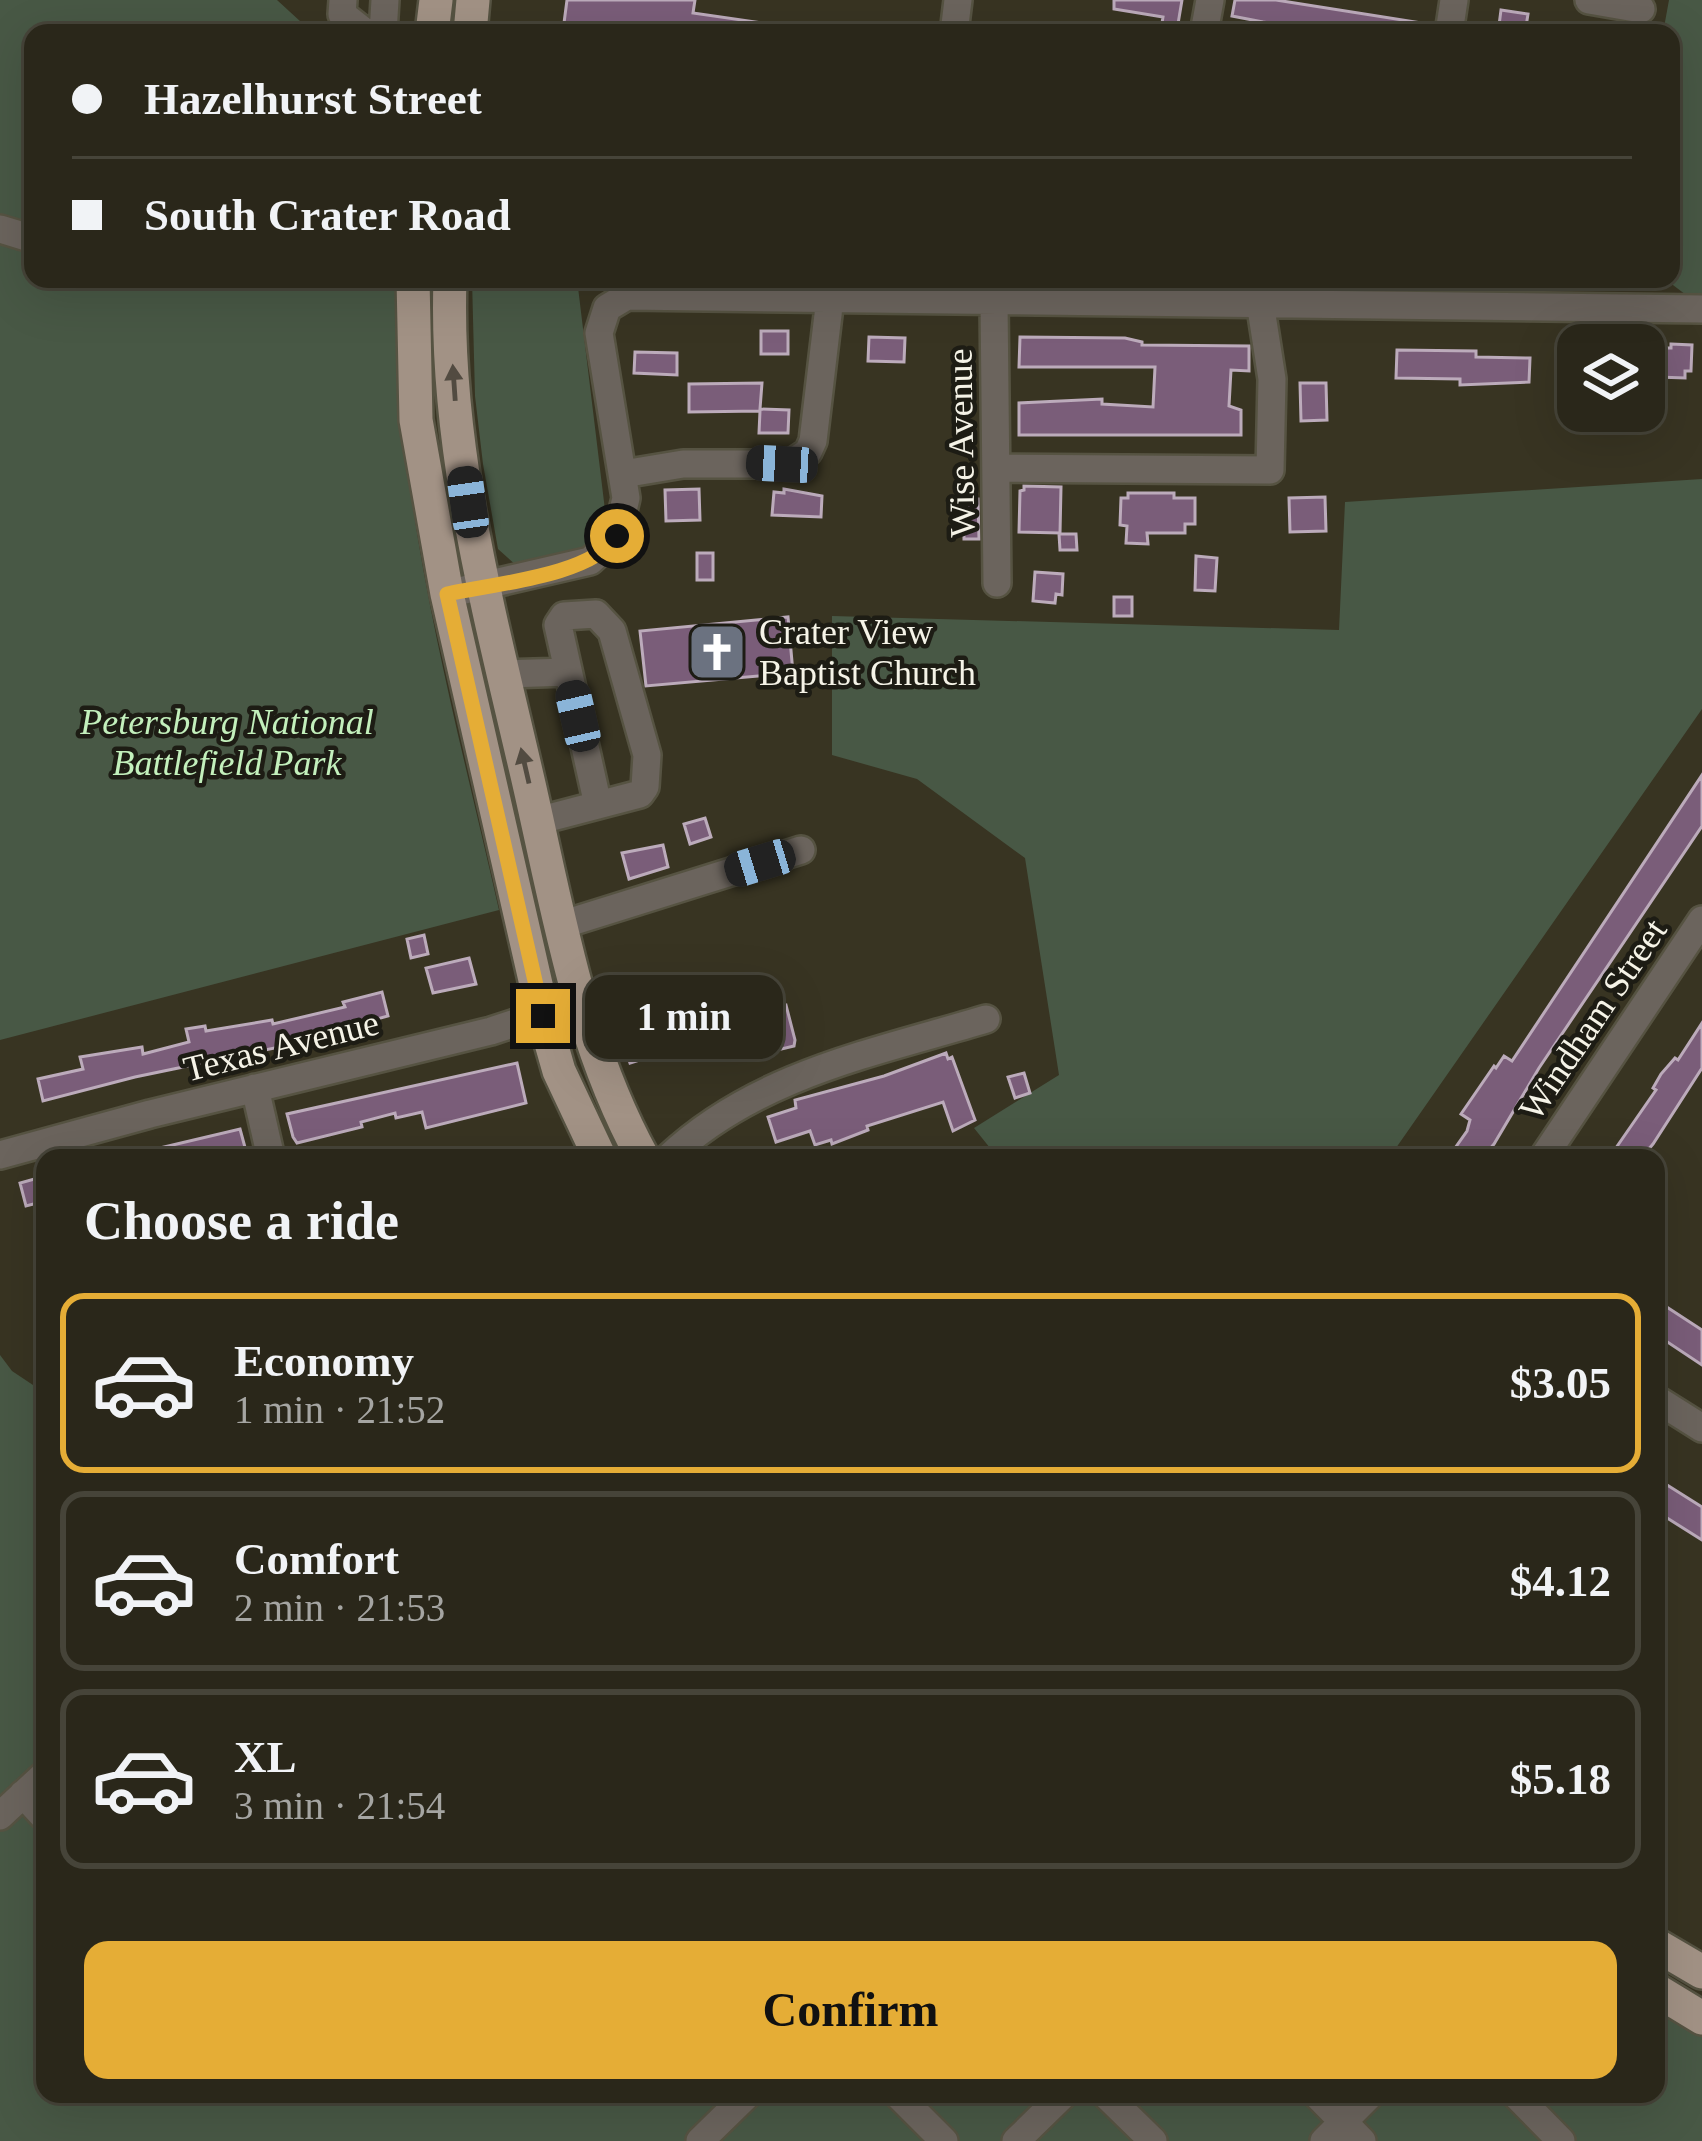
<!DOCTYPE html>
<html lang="en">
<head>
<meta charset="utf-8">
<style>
	body { margin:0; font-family:"Times New Roman",serif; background:#363327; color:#f1f3f6; height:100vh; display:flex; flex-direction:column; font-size:45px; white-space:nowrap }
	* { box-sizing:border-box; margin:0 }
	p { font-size:39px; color:#a5a5a2 }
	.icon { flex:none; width:66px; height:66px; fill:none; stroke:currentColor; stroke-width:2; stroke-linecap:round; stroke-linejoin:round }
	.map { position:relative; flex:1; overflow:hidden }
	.sheet { position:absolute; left:36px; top:1149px; width:1629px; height:954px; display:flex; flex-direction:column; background:#2a271a; border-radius:24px; box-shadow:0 12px 48px #0002,0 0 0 3px #464439 }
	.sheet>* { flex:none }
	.hud { position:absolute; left:24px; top:24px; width:1656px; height:264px; border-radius:24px; box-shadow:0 12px 48px #0002,0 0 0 3px #464439; display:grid; align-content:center; height:264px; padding:0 48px; background:#2a271a }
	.buttons { position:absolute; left:1557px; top:324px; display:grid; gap:24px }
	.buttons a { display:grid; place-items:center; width:108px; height:108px; border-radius:24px; background:#2a271a; box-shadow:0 12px 48px #0002,0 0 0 3px #464439; font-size:60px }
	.end { position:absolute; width:54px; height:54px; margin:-27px; border:15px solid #e5ad36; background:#111; box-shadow:0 0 0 6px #111 }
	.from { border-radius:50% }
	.bubble { position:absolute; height:84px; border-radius:24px; background:#2a271a; box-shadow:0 12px 48px #0002,0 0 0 3px #464439; font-size:39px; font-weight:700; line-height:84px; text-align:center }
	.car { position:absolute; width:36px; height:72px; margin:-36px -18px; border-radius:15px; box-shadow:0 0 9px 3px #0007; background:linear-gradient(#222 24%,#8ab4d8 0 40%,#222 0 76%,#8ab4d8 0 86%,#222 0) }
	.hud b { display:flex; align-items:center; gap:42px; height:114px; font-size:45px }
	.hud b+b { border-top:3px solid #464439 }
	.hud i { width:30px; height:30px; background:#f1f3f6 }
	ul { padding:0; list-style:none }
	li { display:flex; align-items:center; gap:36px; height:180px; margin:0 24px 18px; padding:0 24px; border:6px solid #464439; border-radius:24px }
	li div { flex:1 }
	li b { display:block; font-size:45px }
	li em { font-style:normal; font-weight:700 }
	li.selected { border-color:#e5ad36 }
	li>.icon { width:108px; height:108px; stroke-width:1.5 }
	h2 { padding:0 48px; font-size:54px; line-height:144px }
	.button { display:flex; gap:24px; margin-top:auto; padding:24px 48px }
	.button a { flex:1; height:138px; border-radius:24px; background:#e5ad36; color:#111; font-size:48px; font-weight:700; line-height:138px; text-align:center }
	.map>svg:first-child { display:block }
	.green { fill:#485845 }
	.building { fill:#7a5d79; stroke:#bcabbb; stroke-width:3 }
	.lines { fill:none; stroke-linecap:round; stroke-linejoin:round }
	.minor-casing { stroke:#565342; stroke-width:32 }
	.major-casing { stroke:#565342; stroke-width:38 }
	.minor { stroke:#6b645d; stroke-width:27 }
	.major { stroke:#a29285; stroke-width:33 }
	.oneway { fill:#524b41 }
	.route { stroke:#e5ad36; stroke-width:15 }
	.labels { text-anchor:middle; stroke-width:9; stroke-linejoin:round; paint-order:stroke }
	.street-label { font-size:36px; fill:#f5f3e7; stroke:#1d1c14 }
	.poi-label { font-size:36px; fill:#f5f3e7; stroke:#1d1c14; text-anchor:start }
	.park-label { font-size:36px; font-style:italic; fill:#c3f0bc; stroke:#1d1c14 }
</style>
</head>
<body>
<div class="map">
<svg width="1702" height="2141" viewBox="0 0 1702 2141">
	<rect width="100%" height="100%" fill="#383422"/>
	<path class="green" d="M0,0H277L313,33H33V279H397C392,494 452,702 499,910L0,1040Z
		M1669,0H1702V307L1665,279H1671V33H1663Z
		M472,279H577L609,543L518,567L498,549L483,464L475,396Z
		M1702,479V709L1389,1158H998L974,1128L1059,1075L1025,858L917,779L832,755V616L1339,630L1345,502Z
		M0,1355L12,1371L45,1393V2094H1656V1982L1702,2011V2141H0Z"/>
	<path class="building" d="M567,0H695L693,13L763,23L762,33H637L564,23Z
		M1114,0H1182L1177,30L1161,29L1163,17L1114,9Z
		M1235,0H1276L1428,24V33H1334L1263,22L1232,16Z
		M1501,10L1528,14L1525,33H1498Z
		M761,331H788V354H761Z
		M869,337L905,338L904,362L868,361Z
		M1020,337L1125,338L1142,342V345L1249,346V371L1231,370L1229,406L1241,410V435H1019V403L1102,399V404L1153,407L1155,367H1019Z
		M1671,344L1692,345L1691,371H1685V378L1658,377L1659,348H1671Z
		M1397,350L1476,351V357L1530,358L1529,382L1460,385V379L1396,378Z
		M635,352L677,353V375L634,373Z
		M762,383L760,409L789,410L788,433H759L760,411L689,412V384Z
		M1300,383H1326L1327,420L1301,421Z
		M1024,486L1061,487L1060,533L1019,532L1020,491L1024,490Z
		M699,489L700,520L666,521L665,490Z
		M784,489L822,496L821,517L772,515L774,492L784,493Z
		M1128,493H1174V498H1195V524H1185V533H1147L1148,544L1126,543L1127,526L1120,525L1121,498H1128Z
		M1325,497L1326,531L1290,532L1289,498Z
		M957,499H978L979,539H964V533H956Z
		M1059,534H1076L1077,550H1060Z
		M697,553H713V580H697Z
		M1196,556L1217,558L1215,591L1195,590Z
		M1035,572L1063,574L1062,595L1056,594L1055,603L1033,601Z
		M1114,597H1132V616H1114Z
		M788,617L793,673L646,686L640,631Z
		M1702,775V826L1539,1068L1494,1144L1482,1158H1448L1467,1131L1470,1120L1461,1114L1494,1066L1496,1068L1504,1056L1512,1061Z
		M705,818L711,837L690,844L684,824Z
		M663,845L668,867L629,879L622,853Z
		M424,935L428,954L411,958L407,939Z
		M469,958L476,984L433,993L426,968Z
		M382,992L388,1016L333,1031L323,1038L135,1077L43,1101L38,1079L83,1069L80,1057L142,1047L143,1054L189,1042L186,1029L205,1026L206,1031L272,1020L273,1024L345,1007L343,1002Z
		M778,1003L779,1007L786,1005L795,1040L794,1046L769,1052L756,1009Z
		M674,1021L683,1046L630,1063L622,1038Z
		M1702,1023V1068L1653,1144L1641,1158H1609L1656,1090L1653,1088L1661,1074L1675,1058L1678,1060Z
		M946,1053L948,1059L952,1057L975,1120L953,1131L943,1102L867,1126L868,1130L832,1144L831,1140L815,1145L810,1131L776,1142L768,1117L796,1108L795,1100L884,1076Z
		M517,1063L526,1103L426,1128L422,1112L396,1118L395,1113L361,1122L362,1127L297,1143L293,1137L287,1114Z
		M1024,1073L1030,1093L1015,1098L1008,1077Z
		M240,1129L246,1151L219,1158H143V1152Z
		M38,1178H45V1201L26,1206L20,1183Z
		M1656,1300L1702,1330V1365L1666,1341L1656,1356Z
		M1656,1478L1702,1507V1540L1656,1511Z"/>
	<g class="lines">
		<g class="minor-casing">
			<path id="minor" d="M343,0L342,14L366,33
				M1589,0L1641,9
				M383,33L385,0
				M954,33L958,0
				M1204,33L1210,0
				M1449,33L1454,0
				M0,229L33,239
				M994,301L997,583
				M996,468L1270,470L1272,379L1260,302
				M623,474L683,464H790L808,452L813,441L830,298
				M447,594L590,561L617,536L626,498L599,333L607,308L627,296L1702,309
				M504,674L568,672
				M537,821L640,794L645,787L647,755L612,631L596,614L564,616L558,625L598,805
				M561,925L801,850
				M255,1088L271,1158
				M0,1155L150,1114L491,1031L579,1002
				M668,1158C756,1075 873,1053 986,1019
				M1543,1158L1702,920
				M1656,1399L1702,1428
				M23,1794L45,1818
				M0,1816L45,1774
				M897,2094L944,2141
				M1105,2094L1153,2141
				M1316,2094L1362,2141
				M1515,2094L1561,2141
				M700,2141L748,2094
				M1016,2141L1064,2094
				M1324,2141L1371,2094"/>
		</g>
		<g class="major-casing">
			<path id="major" d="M432,33L436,0
				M470,33L473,0
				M413,279L416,420L447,594L543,1015L559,1071L600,1158
				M450,279C444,449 491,619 529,784C558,911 579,1042 643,1158
				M1656,1945L1702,1972
				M1656,1990L1702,2018"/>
		</g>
		<use href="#minor" class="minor"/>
		<use href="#major" class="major"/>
	</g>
	<defs><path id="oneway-solid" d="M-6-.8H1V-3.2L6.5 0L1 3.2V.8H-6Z" transform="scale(3)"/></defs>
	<g class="oneway">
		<use href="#oneway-solid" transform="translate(454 383) rotate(-94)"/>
		<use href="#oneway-solid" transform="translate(525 766) rotate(-103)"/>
	</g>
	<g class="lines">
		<path class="route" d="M543,1016L447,594C492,584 592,576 617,536"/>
	</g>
	<defs>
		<g id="church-square" transform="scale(3)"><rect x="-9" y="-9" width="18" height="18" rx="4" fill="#6b7280" stroke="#1d1c14"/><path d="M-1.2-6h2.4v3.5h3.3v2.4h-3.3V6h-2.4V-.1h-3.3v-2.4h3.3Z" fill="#fff"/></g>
	</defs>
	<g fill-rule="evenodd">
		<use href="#church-square" x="717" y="652"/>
	</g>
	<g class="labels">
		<g class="street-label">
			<text transform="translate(960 443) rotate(-91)" y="13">Wise Avenue</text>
			<text transform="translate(1592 1019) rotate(-56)" y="13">Windham Street</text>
			<text transform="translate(281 1045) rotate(-14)" y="13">Texas Avenue</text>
		</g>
		<g class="poi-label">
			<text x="759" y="644">Crater View<tspan x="759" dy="41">Baptist Church</tspan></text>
		</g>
		<g class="park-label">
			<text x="227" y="734">Petersburg National<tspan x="227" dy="41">Battlefield Park</tspan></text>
		</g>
	</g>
</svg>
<div class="buttons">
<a><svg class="icon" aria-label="layers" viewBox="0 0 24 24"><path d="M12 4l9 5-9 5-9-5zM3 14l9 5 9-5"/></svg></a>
</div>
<i class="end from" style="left:617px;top:536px"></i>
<i class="end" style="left:543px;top:1016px"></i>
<div class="bubble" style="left:585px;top:975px;width:198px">1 min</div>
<i class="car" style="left:782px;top:464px;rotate:273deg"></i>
<i class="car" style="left:468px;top:502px;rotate:352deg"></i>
<i class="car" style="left:578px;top:716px;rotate:347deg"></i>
<i class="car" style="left:760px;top:863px;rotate:253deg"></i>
<div class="hud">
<b><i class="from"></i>Hazelhurst Street</b>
<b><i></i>South Crater Road</b>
</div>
<section class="sheet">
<h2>Choose a ride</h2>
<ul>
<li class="selected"><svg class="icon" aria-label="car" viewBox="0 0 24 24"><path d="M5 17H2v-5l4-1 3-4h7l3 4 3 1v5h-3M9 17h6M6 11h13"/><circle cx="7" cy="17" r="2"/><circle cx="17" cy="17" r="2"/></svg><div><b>Economy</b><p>1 min · 21:52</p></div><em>$3.05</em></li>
<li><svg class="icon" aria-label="car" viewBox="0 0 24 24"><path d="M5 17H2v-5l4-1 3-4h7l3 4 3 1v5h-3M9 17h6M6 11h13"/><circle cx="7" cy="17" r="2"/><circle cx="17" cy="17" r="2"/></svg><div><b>Comfort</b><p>2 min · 21:53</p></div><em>$4.12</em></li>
<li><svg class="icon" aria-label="car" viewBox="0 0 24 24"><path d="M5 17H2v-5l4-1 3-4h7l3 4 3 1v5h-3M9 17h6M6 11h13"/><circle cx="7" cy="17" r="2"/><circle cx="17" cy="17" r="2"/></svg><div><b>XL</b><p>3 min · 21:54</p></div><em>$5.18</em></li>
</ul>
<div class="button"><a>Confirm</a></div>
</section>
</div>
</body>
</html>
